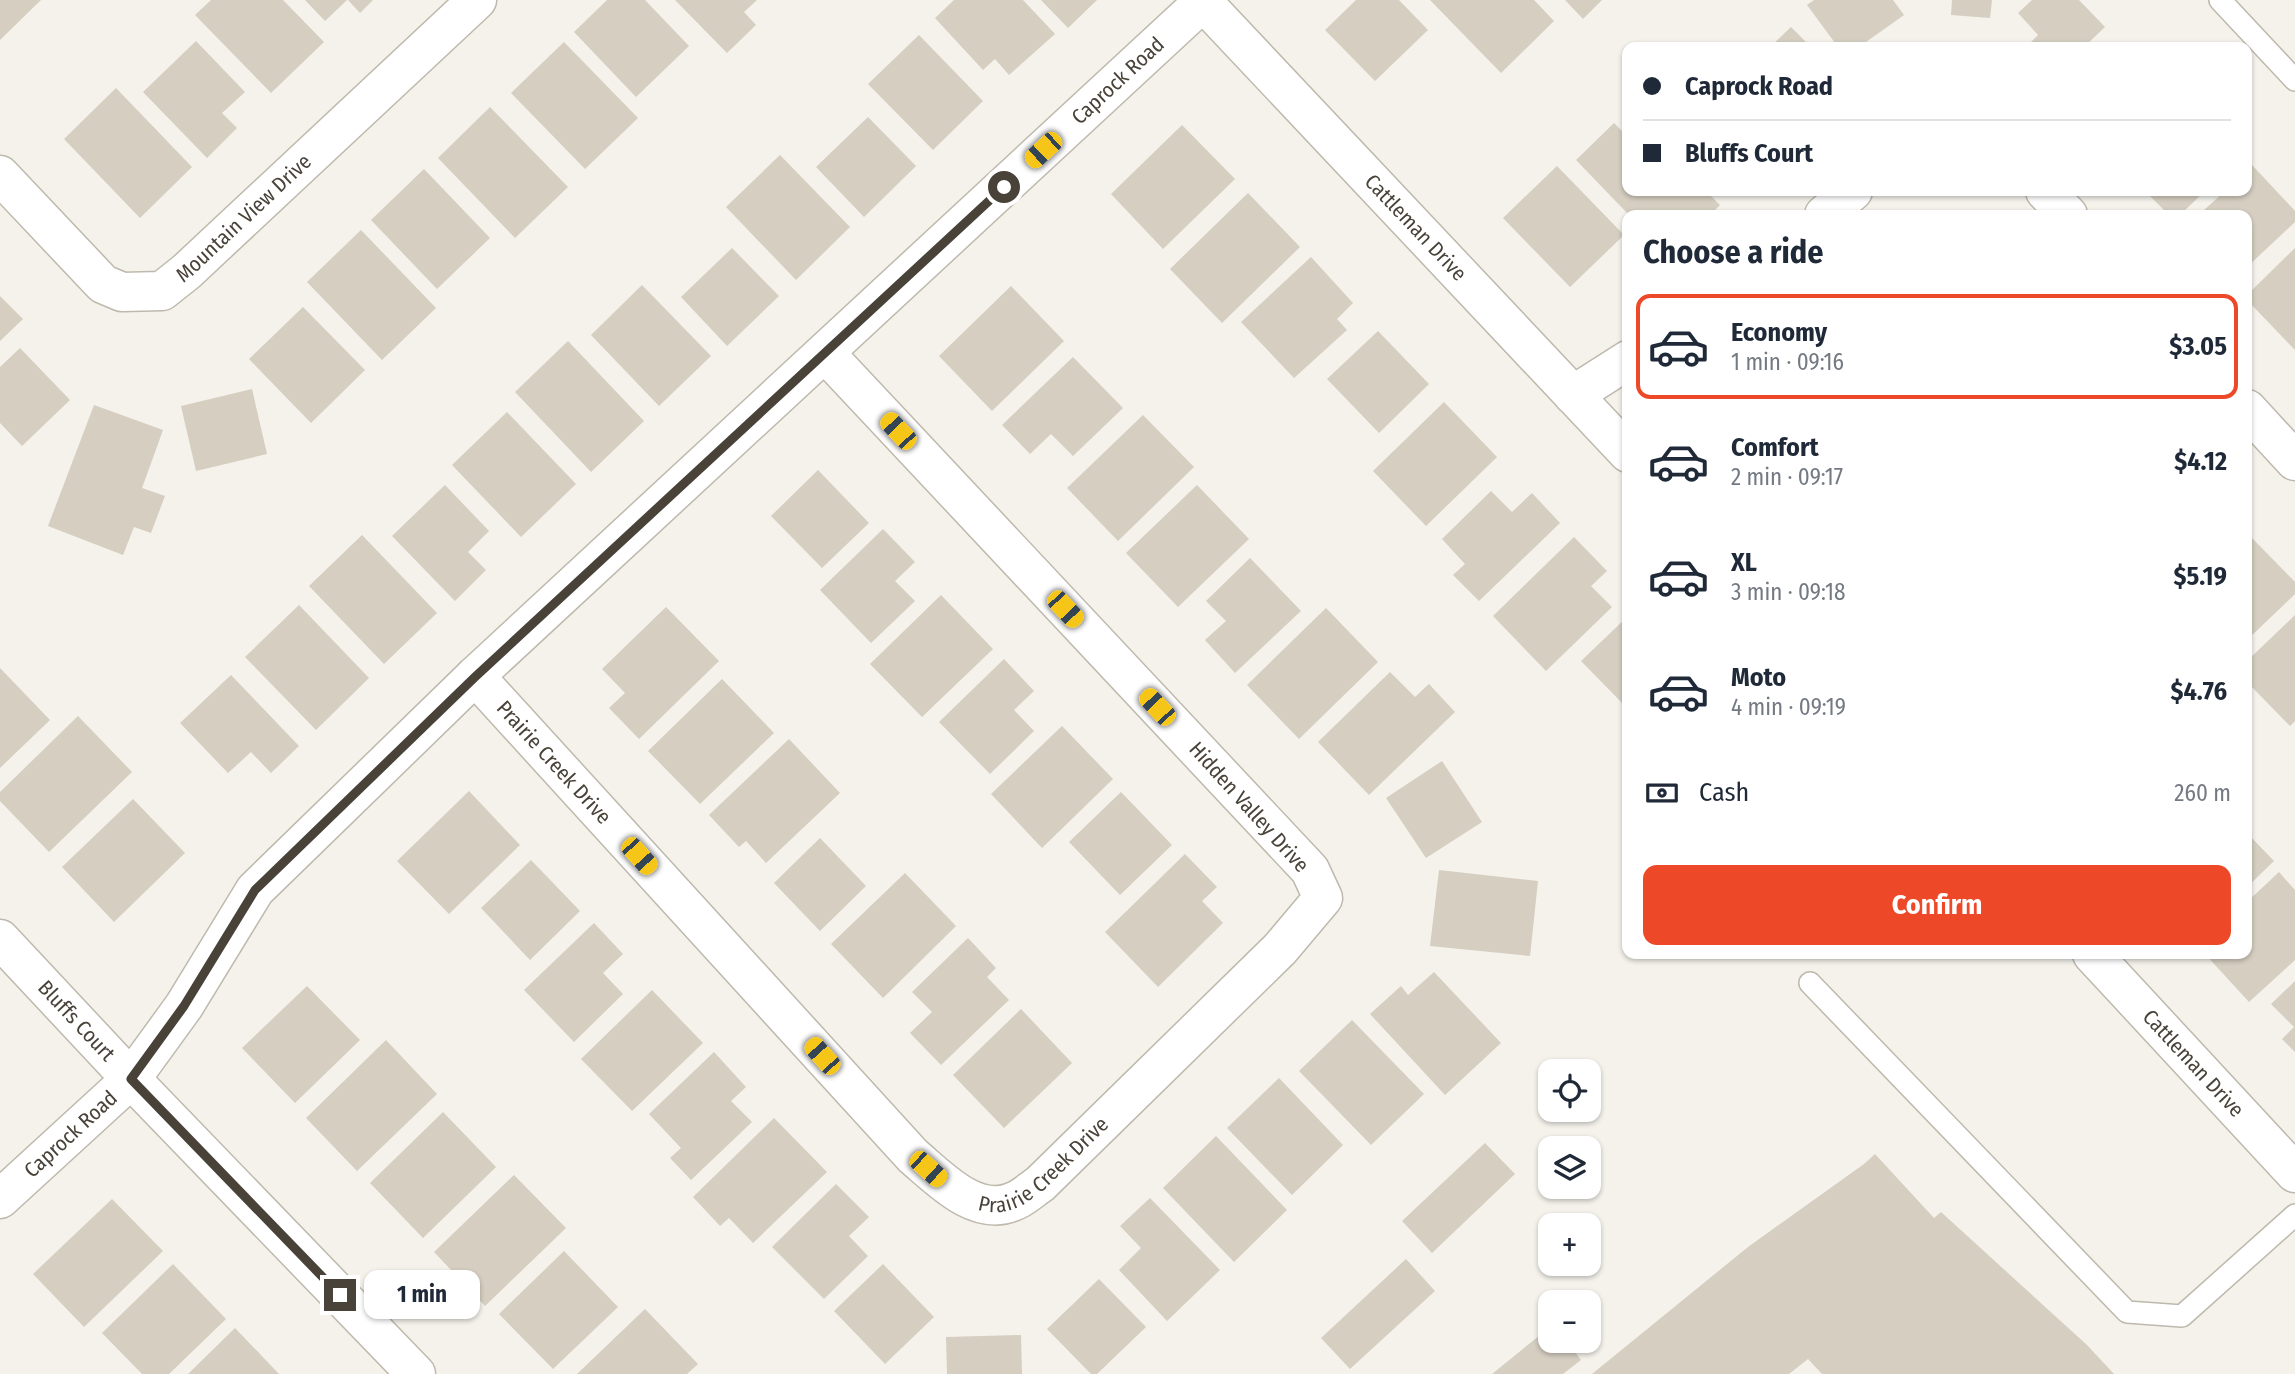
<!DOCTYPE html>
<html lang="en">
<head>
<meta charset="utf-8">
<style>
	body { margin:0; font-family:"Fira Sans Condensed",sans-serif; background:#f6f6f7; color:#1f2937; height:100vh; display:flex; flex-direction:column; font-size:26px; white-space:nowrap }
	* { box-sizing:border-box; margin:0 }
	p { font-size:23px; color:#747a83 }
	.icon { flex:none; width:38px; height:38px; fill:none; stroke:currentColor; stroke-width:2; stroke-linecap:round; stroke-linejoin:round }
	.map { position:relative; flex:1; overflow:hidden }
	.panel { position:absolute; left:1622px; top:210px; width:630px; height:749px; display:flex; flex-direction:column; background:#fff; border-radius:14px; box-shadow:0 2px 5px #0004 }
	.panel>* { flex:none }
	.top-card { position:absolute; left:1622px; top:42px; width:630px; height:154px; border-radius:14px; box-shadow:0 2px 5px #0004; display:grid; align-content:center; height:154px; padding:0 21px; background:#fff }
	.tools { position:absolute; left:1538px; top:1059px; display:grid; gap:14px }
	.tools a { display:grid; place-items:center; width:63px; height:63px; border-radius:14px; background:#fff; box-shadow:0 2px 5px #0004; font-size:35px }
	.end { position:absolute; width:32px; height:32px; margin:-16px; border:9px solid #484239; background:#fff; box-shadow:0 0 0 4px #fff }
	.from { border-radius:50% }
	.bubble { position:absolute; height:49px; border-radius:14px; background:#fff; box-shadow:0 2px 5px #0004; font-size:23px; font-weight:700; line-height:49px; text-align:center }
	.car { position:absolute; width:21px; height:42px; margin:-21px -10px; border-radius:9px; box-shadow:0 0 5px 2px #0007; background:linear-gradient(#f5c518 24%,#345 0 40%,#f5c518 0 76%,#345 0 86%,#f5c518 0) }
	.top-card b { display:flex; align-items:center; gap:24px; height:66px; font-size:26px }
	.top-card b+b { border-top:2px solid #e0e1e3 }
	.top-card i { width:18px; height:18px; background:#1f2937 }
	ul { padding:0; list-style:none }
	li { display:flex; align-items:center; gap:21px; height:105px; margin:0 14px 10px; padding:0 7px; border:4px solid transparent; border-radius:14px }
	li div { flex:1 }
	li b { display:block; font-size:26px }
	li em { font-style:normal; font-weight:700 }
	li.on { border-color:#ed4928 }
	li>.icon { width:63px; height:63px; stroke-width:1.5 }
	h2 { padding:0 21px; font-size:32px; line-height:84px }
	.pay { display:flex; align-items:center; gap:18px; height:77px; padding:0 21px; font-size:26px }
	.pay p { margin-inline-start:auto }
	.primary-button { display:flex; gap:14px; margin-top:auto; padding:14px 21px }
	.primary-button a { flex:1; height:80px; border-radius:14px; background:#ed4928; color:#fff; font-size:28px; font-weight:700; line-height:80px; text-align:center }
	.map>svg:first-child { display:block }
	.building { fill:#d5cec1 }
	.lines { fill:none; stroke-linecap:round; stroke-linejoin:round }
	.service-casing { stroke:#bfb9ad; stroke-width:24 }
	.minor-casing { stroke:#bfb9ad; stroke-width:41 }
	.service { stroke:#fff; stroke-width:21 }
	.minor { stroke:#fff; stroke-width:38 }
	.route { stroke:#484239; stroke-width:9 }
	.labels { text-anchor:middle; stroke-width:6; stroke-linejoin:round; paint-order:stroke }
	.street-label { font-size:21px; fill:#484239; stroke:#fff }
</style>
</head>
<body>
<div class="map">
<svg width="2295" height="1374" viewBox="0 0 2295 1374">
	<rect width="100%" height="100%" fill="#f4f2eb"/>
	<path class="building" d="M0,0H41L0,40Z
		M211,0H283L324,42L271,93L195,15Z
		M305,0H347L325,21Z
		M348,0H373L360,13Z
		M607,0H645L689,46L636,97L574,32Z
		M675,0H757L744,12L756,25L727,53Z
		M954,0H1023L1055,34L1009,75L995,59L983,70L935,18Z
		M1041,0H1097L1068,28Z
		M1356,0H1399L1428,30L1375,81L1325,30Z
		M1430,0H1534L1554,21L1501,73Z
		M1565,0H1602L1583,19Z
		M1814,0H1893L1904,15L1859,47H1838L1807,5Z
		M1952,0H1992L1990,18L1951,15Z
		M2032,0H2079L2105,27L2084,47H2033L2030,43L2038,35L2018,13Z
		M1791,27L1811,47H1770Z
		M919,35L983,101L933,150L868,84Z
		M196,41L245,92L222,113L237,128L207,158L143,92Z
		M564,42L638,118L585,169L511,93Z
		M116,88L192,167L140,218L64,139Z
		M490,107L568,187L515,238L438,158Z
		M868,117L916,166L864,217L816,167Z
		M1614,123L1628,137V191H1706L1720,205L1710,215H1629L1576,160Z
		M1182,125L1235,179L1163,249L1111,194Z
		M780,155L850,227L796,280L726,207Z
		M2252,165L2295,211V222L2247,267V215H2207L2203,211L2225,191H2247V170Z
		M1557,166L1624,235L1570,287L1503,218Z
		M424,169L490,238L437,289L371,220Z
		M2145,191H2205L2180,215H2169Z
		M1248,193L1300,247L1222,323L1170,269Z
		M361,230L436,308L382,360L307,282Z
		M732,248L779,296L727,346L681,297Z
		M2295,248V350L2247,300V295Z
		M1311,257L1353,303L1337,319L1347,330L1294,378L1241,322Z
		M642,285L711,356L659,406L591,335Z
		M1011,286L1064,341L992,411L939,356Z
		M0,296L23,319L0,341Z
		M303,307L365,370L311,423L249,359Z
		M1378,331L1429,384L1379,433L1327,379Z
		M568,341L644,421L591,472L515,392Z
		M20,348L70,400L22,446L0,423V367Z
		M1073,357L1123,408L1073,456L1051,434L1030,454L1002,425Z
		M252,389L267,454L196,471L181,406Z
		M1444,402L1497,457L1426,526L1373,471Z
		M94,405L163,430L142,488L165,496L151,533L134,527L123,555L48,526Z
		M507,412L576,484L521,537L452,465Z
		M1143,415L1194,467L1118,541L1067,488Z
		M818,470L869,523L822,568L771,516Z
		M445,485L489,531L468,552L486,570L455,601L392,536Z
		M1197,485L1249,539L1178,607L1126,553Z
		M1491,491L1512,512L1532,493L1560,523L1479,601L1453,575L1465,564L1442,539Z
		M883,529L915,562L895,581L915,601L871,643L820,590Z
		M362,535L437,613L384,664L309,586Z
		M2249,535L2295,582V594L2247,640V537Z
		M1574,537L1607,571L1591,586L1612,607L1546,671L1493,616Z
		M1250,558L1301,611L1235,673L1205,640L1226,621L1206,601Z
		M941,595L993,649L922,717L870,664Z
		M299,605L369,678L316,730L245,657Z
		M666,607L719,661L639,739L609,708L625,693L602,669Z
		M1326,608L1378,662L1299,739L1247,685Z
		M2295,615V721L2290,726L2247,682V661Z
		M1628,616V709L1581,661Z
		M1004,659L1034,691L1014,710L1034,731L990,774L939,722Z
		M0,668L50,720L0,768Z
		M1390,672L1415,697L1429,684L1455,712L1369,795L1318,742Z
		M231,675L299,746L271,773L251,752L228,773L180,723Z
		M722,679L774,733L700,804L648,751Z
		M78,716L132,772L49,852L0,801V792Z
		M1062,726L1113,779L1042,848L991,794Z
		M789,739L840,793L766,863L746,841L739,847L709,815Z
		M1442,761L1482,822L1426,858L1386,798Z
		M469,791L520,845L449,914L397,861Z
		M1121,792L1172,845L1120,895L1069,842Z
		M133,799L185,853L114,922L62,867Z
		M2247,833L2274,861L2247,887Z
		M820,838L866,886L820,931L774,883Z
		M1185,854L1217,887L1202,901L1223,923L1158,987L1105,932Z
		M531,860L580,911L530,960L481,908Z
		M1439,870L1538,881L1530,956L1430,946Z
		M2279,872L2295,890V960L2249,1002L2205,954H2247V902Z
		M905,873L956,926L883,998L831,944Z
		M594,923L623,954L603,973L623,994L574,1042L524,990Z
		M968,938L996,968L987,977L1009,1000L941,1065L910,1033L932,1012L912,992Z
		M1434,972L1501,1043L1445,1095L1370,1014L1401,986L1408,995Z
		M2295,981V1052L2282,1039L2294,1027L2271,1004Z
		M307,986L360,1040L295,1103L242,1048Z
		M652,990L703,1043L632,1111L581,1059Z
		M1021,1009L1072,1063L1004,1128L953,1075Z
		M1352,1020L1424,1094L1371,1145L1299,1071Z
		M386,1040L437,1094L357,1171L306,1118Z
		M714,1052L746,1087L731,1101L752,1122L691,1180L670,1158L681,1148L649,1114Z
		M1279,1078L1343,1145L1292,1195L1227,1128Z
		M443,1112L496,1167L423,1238L370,1183Z
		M774,1118L827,1172L753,1243L729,1218L720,1226L693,1197Z
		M1216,1136L1287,1210L1234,1262L1163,1188Z
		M1485,1143L1515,1174L1432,1253L1402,1221Z
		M1875,1154L1934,1218L1941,1212L2087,1345L2114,1374H1822L1808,1359L1789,1374H1592L1748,1247L1864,1164Z
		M514,1175L566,1228L485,1306L434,1252Z
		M836,1184L869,1217L849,1236L868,1256L824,1299L772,1247Z
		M1150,1198L1220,1270L1167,1321L1119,1270L1141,1248L1120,1226Z
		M112,1199L163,1251L84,1327L33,1274Z
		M564,1251L618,1307L553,1369L499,1314Z
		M1406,1259L1435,1291L1350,1369L1321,1338Z
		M173,1264L226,1319L169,1374H142L102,1333Z
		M883,1264L934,1317L885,1364L834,1311Z
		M1099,1279L1146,1327L1097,1374H1091L1047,1329Z
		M645,1309L698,1364L687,1374H577Z
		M1550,1327V1340H1566L1581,1360L1563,1374H1492Z
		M235,1328L279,1374H188Z
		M1021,1335L1022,1374H947L946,1337Z"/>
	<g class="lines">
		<g class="service-casing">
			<path id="service" d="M2220,0L2295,80
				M1810,983L2127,1312L2182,1316L2295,1215"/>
		</g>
		<g class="minor-casing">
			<g id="minor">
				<path id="s1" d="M1203,2L1628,453"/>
				<path id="s2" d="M0,175L103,284L122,292L162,291L186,272L477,0"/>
				<path d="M2045,191L2068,215"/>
				<path d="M1824,215L1853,191"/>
				<path d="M1573,395L1628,360"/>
				<path d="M2247,409L2295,461"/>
				<path id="s3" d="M475,676L913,1156C939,1178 975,1217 1012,1202C1022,1199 1031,1190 1040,1184L1280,949L1323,898L1310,870L825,353"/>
				<path id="s4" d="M0,939L131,1079L416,1374"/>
				<path id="s5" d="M2092,954L2295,1173"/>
				<path id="s6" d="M0,1199L131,1079L184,1006L255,890L475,676L1205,0"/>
			</g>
		</g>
		<use href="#service" class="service"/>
		<use href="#minor" class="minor"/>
	</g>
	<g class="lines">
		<path class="route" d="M340,1295L131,1079L184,1006L255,890L475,677L1004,187"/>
	</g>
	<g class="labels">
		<g class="street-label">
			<text dy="7" stroke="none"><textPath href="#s6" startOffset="1587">Caprock Road</textPath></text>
			<text dy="7" stroke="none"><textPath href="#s2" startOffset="320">Mountain View Drive</textPath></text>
			<text dy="7" stroke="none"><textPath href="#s1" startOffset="310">Cattleman Drive</textPath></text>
			<text dy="7" stroke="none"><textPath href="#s3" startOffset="117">Prairie Creek Drive</textPath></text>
			<text transform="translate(1249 807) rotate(48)" y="7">Hidden Valley Drive</text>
			<text dy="7" stroke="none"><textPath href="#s4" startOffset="112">Bluffs Court</textPath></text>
			<text dy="7" stroke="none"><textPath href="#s5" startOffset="149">Cattleman Drive</textPath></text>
			<text dy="7" stroke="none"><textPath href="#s6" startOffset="96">Caprock Road</textPath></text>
			<text dy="7" stroke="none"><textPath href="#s3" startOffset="810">Prairie Creek Drive</textPath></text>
		</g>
	</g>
</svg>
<div class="tools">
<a><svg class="icon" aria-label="locate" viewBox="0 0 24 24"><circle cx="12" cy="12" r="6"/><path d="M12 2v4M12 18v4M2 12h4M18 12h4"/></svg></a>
<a><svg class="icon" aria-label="layers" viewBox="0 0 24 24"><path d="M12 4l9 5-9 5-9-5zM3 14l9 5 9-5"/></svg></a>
<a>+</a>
<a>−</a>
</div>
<i class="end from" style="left:1004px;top:187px"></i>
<i class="end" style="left:340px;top:1295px"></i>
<div class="bubble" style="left:364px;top:1270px;width:116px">1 min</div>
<i class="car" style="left:1043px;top:150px;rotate:227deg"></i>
<i class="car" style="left:898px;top:431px;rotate:317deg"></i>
<i class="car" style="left:1065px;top:609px;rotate:137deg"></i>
<i class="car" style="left:1157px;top:707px;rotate:317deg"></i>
<i class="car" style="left:639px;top:856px;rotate:138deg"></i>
<i class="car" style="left:822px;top:1056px;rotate:318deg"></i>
<i class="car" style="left:928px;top:1169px;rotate:132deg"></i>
<div class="top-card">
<b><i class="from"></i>Caprock Road</b>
<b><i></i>Bluffs Court</b>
</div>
<section class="panel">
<h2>Choose a ride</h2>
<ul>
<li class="on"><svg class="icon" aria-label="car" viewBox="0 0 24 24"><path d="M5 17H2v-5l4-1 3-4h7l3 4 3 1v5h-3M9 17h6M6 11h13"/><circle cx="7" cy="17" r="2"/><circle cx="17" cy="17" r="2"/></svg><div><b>Economy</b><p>1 min · 09:16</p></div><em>$3.05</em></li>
<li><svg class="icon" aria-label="car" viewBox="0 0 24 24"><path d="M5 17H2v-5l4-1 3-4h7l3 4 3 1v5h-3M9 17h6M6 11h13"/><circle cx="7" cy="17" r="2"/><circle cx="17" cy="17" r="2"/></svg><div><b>Comfort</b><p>2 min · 09:17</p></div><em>$4.12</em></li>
<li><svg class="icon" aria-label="car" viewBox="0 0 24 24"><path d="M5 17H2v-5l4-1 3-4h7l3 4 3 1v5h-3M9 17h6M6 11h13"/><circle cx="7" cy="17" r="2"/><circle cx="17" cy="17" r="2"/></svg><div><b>XL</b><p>3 min · 09:18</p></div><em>$5.19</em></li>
<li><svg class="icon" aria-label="car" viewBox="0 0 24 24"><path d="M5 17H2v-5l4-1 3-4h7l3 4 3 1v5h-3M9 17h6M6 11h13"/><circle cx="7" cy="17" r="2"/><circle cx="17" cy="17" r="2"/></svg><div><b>Moto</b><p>4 min · 09:19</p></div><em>$4.76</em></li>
</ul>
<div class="pay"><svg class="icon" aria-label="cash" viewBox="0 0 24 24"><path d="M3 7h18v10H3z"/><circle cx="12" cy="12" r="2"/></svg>Cash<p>260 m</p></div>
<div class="primary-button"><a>Confirm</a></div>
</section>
</div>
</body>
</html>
